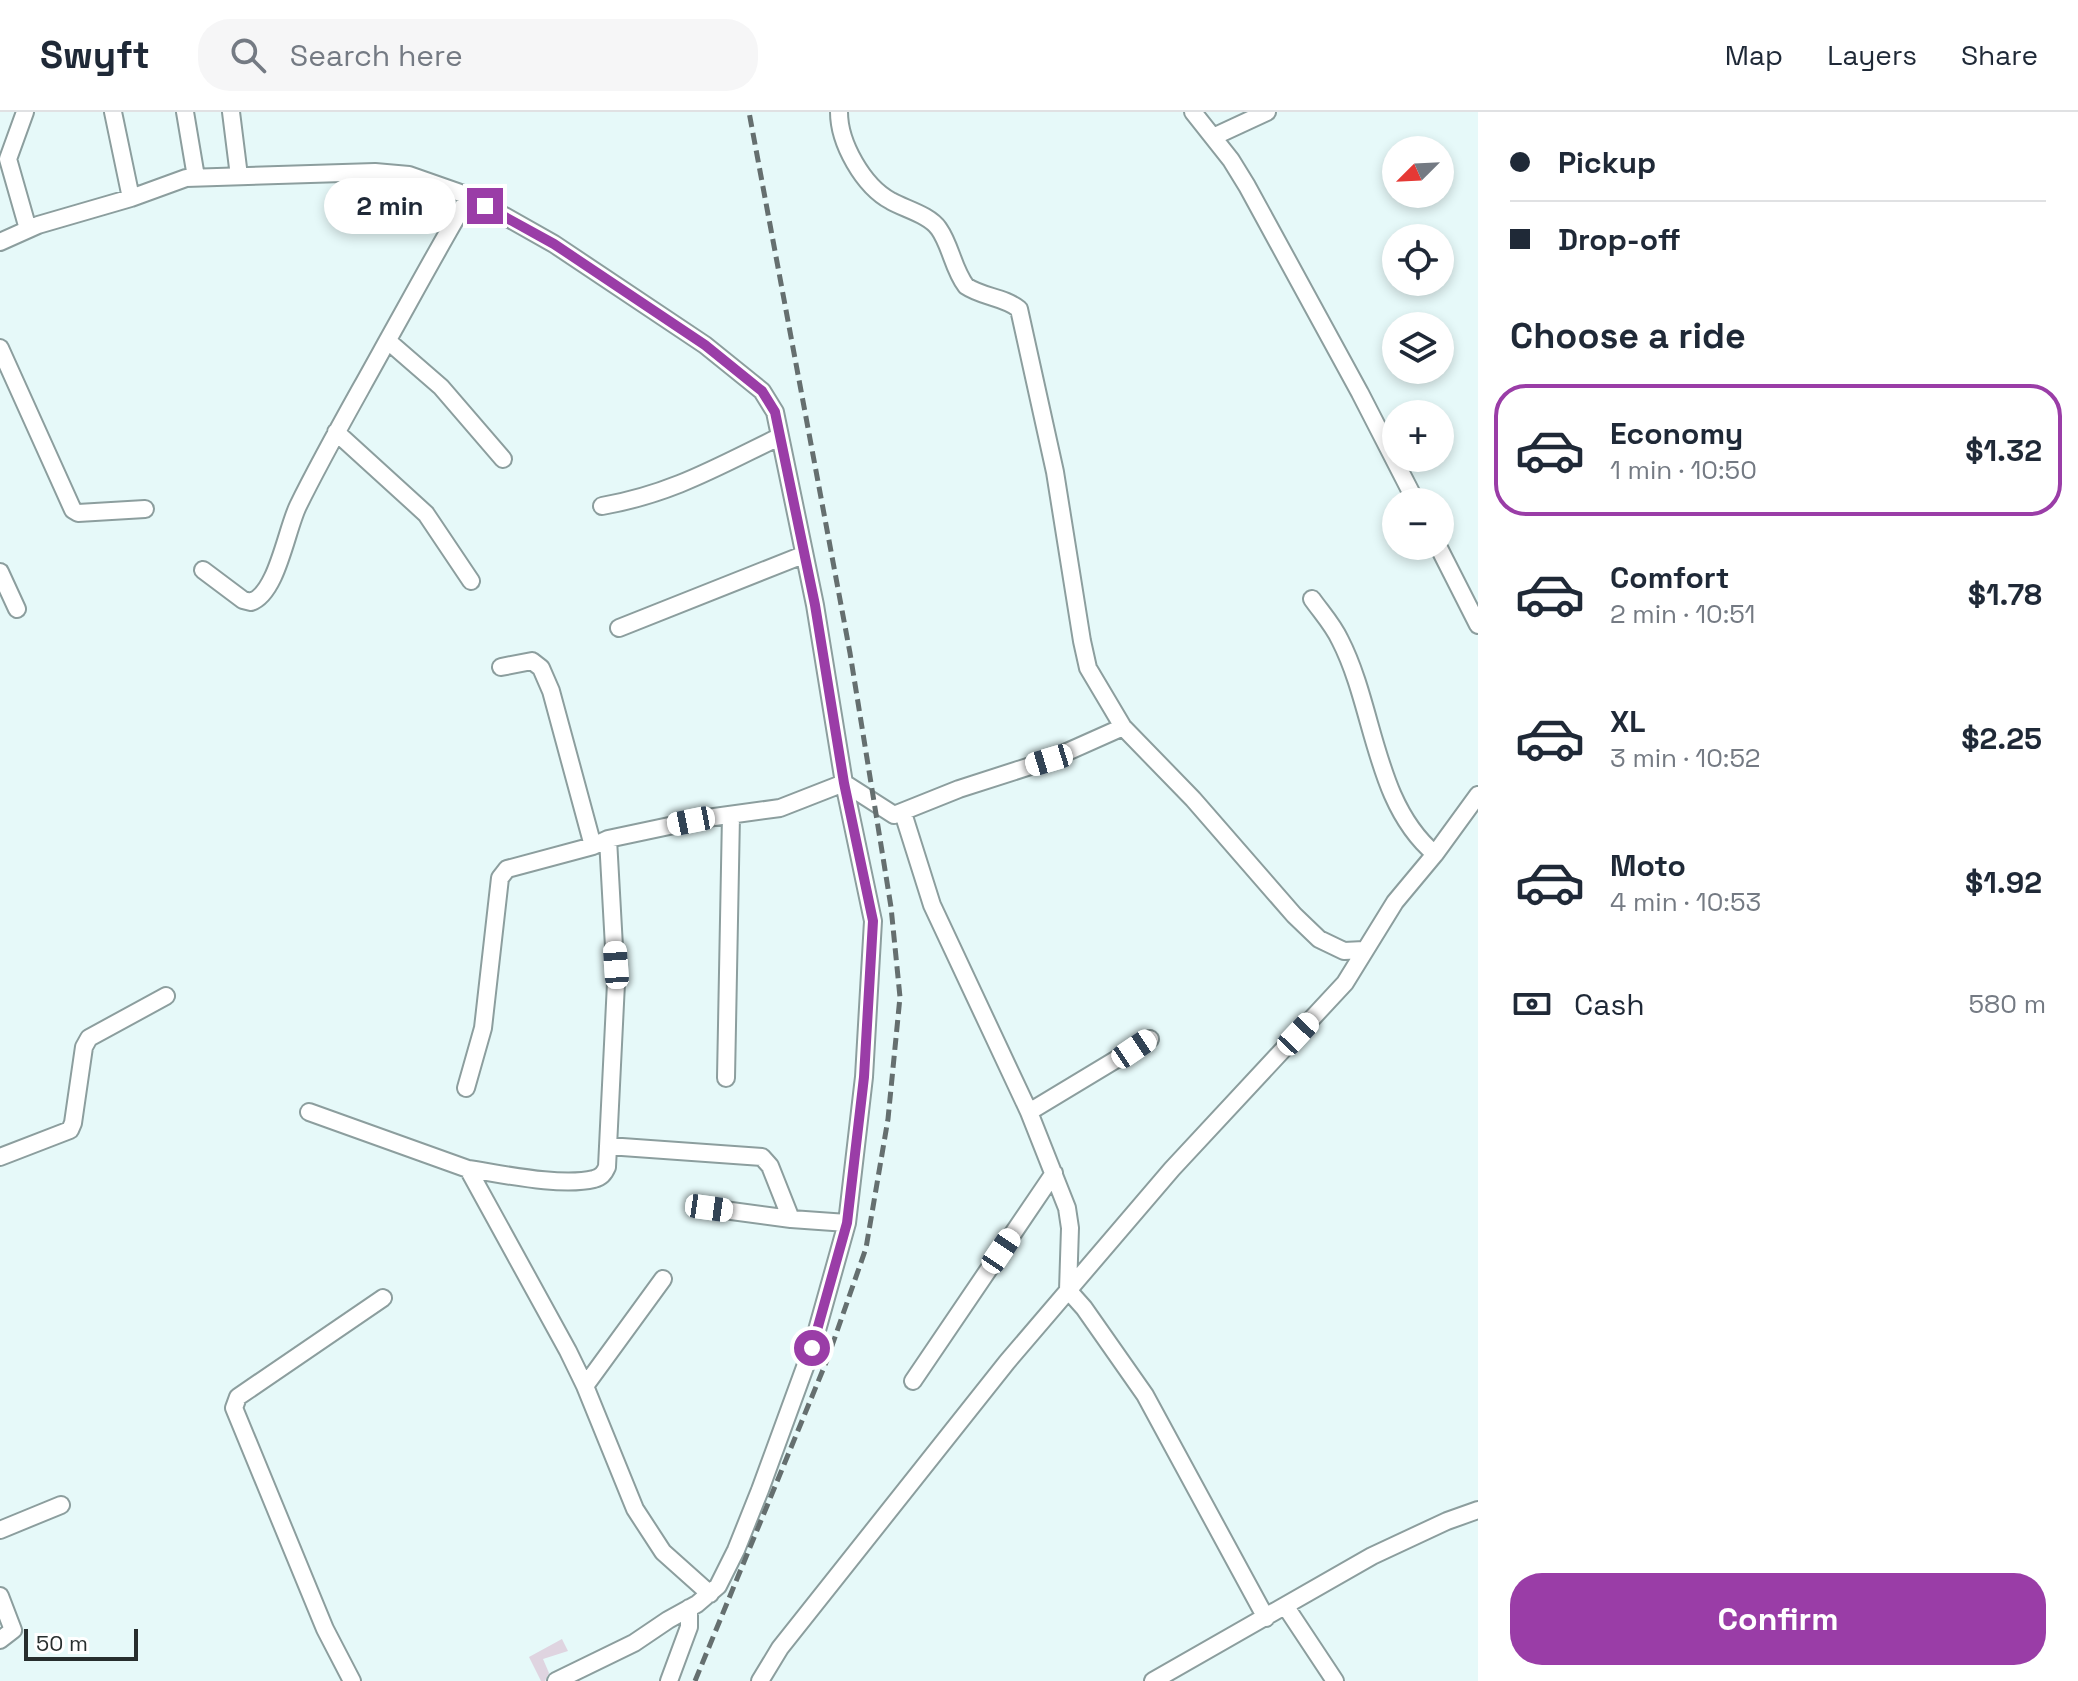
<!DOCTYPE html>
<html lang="en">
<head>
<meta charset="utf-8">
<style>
	body { margin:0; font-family:"Space Grotesk",sans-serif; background:#f6f6f7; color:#1f2937; height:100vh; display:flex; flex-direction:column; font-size:30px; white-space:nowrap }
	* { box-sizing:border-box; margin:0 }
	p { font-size:26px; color:#747a83 }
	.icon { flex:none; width:44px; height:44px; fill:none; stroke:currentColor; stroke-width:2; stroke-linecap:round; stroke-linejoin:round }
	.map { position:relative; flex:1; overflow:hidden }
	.details { display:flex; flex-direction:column; background:#fff; width:600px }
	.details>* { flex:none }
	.top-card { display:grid; align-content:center; height:176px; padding:0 32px; background:#fff }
	.needle { width:52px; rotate:246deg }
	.tools { position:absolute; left:1382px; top:24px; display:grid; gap:16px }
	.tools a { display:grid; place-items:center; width:72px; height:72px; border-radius:50%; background:#fff; box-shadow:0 4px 12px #0003; font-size:40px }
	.scale { position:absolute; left:24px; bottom:20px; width:114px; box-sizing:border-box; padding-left:8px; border:4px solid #272e2e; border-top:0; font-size:22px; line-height:28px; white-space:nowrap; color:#272e2e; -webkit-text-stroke:6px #fff; paint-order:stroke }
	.end { position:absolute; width:36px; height:36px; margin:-18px; border:10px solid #9a3da7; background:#fff; box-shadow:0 0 0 4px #fff }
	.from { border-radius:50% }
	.bubble { position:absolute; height:56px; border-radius:28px; background:#fff; box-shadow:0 4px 12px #0003; font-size:26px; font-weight:600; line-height:56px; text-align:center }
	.car { position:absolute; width:24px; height:48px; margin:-24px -12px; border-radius:10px; box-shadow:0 0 6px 2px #0007; background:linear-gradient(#fff 24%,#345 0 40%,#fff 0 76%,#345 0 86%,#fff 0) }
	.top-card b { display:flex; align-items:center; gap:28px; height:76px; font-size:30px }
	.top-card b+b { border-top:2px solid #e0e1e3 }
	.top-card i { width:20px; height:20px; background:#1f2937 }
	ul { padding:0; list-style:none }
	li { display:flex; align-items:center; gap:24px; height:132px; margin:0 16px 12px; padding:0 16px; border:4px solid transparent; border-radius:32px }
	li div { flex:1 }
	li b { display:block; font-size:30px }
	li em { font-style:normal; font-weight:600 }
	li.active { border-color:#9a3da7 }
	li>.icon { width:72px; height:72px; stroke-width:1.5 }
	h2 { padding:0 32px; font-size:36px; line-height:96px }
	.pay { display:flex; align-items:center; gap:20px; height:88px; padding:0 32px; font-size:30px }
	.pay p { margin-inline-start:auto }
	.button { display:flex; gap:16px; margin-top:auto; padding:16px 32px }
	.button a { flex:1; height:92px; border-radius:32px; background:#9a3da7; color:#fff; font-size:32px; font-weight:600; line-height:92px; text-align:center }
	header { display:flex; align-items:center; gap:48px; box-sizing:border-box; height:112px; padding:0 40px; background:#fff; border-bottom:2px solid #e0e1e3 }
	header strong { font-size:38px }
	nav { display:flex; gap:44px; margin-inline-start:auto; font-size:28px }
	.search { width:560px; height:72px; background:#f6f6f7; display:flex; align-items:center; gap:20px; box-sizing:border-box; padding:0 28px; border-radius:32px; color:#747a83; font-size:30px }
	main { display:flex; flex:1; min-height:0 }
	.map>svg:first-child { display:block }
	.building { fill:#dfd4e0 }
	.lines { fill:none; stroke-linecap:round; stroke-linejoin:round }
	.minor-casing { stroke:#8c9e9e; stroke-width:20 }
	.minor { stroke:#fff; stroke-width:16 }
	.rail { stroke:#656f6f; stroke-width:5; stroke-dasharray:12 6; stroke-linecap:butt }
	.route { stroke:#9a3da7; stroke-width:10 }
</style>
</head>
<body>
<header>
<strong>Swyft</strong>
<div class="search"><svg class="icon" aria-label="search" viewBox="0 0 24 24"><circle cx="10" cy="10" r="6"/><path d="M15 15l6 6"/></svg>Search here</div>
<nav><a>Map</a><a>Layers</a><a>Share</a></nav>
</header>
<main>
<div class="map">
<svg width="1478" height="1569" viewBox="0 0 1478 1569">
	<rect width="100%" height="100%" fill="#e6f9f9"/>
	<path class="building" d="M562,1527L568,1539L543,1547L549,1561L545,1569H541L529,1545Z"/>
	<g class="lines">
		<g class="minor-casing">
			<path id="minor" d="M25,0L8,47L28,117
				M113,0L131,86
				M185,0L196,65
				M231,0L239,64
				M839,0C839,31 863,74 891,89C905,97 930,103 939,117C951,134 953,157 966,174C982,185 1004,185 1019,197L1055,360L1082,529L1088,556L1123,615L1193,687L1294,803L1319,827L1344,839L1364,838
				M1193,0L1231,48L1247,74L1360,281L1416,390
				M1213,25L1267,0
				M0,130L38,113L131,86L186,66L375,60L409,63L469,84L554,132L705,233L762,279L775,300L815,493L844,671L873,809L864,965L847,1111L812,1236L760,1378L736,1438L718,1474L697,1492L668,1508L634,1531L556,1569
				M388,229L441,275L503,347
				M0,236L73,398L78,401L145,397
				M336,320L426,402L471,469
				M602,394C671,382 717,355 779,325
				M1438,434L1478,513
				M203,458L243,488L251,490C277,481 286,419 298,394C325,339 356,286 385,233C413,183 440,133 469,84
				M0,460L17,497
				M1312,487C1322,501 1333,513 1340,528C1375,596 1374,691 1435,742
				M619,516L803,443
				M501,555L532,549L541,556L551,579L593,734
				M903,701L932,793L1029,1000L1067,1096L1070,1116L1068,1178L1084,1196L1145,1283L1266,1506
				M726,966L731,703
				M466,976L483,916L500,766L507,757L593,734L608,727L707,706L780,696L844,671L894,703L959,677L1049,648L1123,615
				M309,1000L468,1057L568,1239L585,1274L635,1397L663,1440L710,1482
				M1029,1000L1150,927
				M608,1034L762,1045L770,1054L791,1107
				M0,1045L70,1018L73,1011L84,935L89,926L166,884
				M468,1057C502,1062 561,1075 594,1067C601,1065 604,1062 607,1055L616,871L608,727
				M709,1096L791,1107L847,1111
				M913,1269L1054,1061
				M585,1274L663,1167
				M0,1418L61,1393
				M0,1484L13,1518L0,1528
				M1286,1495L1335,1569
				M352,1569L325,1517L234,1296L238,1285L383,1186
				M669,1569L689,1515V1496
				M760,1569L780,1536L1007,1250L1172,1057L1345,871L1395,790L1435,742L1478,683
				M1153,1569L1372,1444L1447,1409L1478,1398"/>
		</g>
		<use href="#minor" class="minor"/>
		<path class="rail" d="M695,1569L827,1248L866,1136L888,1007L900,885L891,795L850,541L749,0"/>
	</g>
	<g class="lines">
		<path class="route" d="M485,94L554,132L705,233L762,279L775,300L815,493L844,671L873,809L864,965L847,1111L812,1236"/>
	</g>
</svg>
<div class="tools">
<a><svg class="needle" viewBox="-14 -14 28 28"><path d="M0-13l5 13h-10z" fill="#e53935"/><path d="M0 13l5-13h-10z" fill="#747a83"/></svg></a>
<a><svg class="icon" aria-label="locate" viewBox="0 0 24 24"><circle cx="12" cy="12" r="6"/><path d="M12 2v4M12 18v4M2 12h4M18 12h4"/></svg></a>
<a><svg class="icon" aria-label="layers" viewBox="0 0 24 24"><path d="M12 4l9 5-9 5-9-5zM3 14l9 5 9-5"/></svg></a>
<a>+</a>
<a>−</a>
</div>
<div class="scale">50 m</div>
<i class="end from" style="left:812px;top:1236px"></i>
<i class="end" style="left:485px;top:94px"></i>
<div class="bubble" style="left:324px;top:66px;width:132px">2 min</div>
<i class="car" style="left:1049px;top:648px;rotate:253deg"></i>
<i class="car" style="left:691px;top:709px;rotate:259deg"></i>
<i class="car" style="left:616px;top:853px;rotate:356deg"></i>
<i class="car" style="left:1298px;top:922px;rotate:43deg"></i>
<i class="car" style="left:1134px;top:937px;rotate:56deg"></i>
<i class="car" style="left:709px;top:1096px;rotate:98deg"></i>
<i class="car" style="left:1001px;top:1139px;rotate:34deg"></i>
</div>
<section class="details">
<div class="top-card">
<b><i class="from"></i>Pickup</b>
<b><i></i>Drop-off</b>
</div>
<h2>Choose a ride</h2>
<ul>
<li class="active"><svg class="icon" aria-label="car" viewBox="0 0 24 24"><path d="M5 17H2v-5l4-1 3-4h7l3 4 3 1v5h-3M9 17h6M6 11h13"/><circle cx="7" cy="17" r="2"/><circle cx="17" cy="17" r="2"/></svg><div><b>Economy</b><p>1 min · 10:50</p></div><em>$1.32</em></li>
<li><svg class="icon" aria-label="car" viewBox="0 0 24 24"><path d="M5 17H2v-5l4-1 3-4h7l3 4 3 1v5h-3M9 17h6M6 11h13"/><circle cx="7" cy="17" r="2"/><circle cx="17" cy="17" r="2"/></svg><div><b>Comfort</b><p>2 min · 10:51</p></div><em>$1.78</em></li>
<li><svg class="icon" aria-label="car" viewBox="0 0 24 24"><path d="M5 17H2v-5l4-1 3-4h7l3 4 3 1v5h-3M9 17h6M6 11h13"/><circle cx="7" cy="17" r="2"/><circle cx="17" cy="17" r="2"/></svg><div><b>XL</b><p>3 min · 10:52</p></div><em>$2.25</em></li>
<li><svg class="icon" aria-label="car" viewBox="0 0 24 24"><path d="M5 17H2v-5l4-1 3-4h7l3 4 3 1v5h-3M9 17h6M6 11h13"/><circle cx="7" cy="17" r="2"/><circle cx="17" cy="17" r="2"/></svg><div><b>Moto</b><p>4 min · 10:53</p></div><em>$1.92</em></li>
</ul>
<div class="pay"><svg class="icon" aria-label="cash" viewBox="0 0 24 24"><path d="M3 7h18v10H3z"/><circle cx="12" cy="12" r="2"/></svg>Cash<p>580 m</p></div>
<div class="button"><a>Confirm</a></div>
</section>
</main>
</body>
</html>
